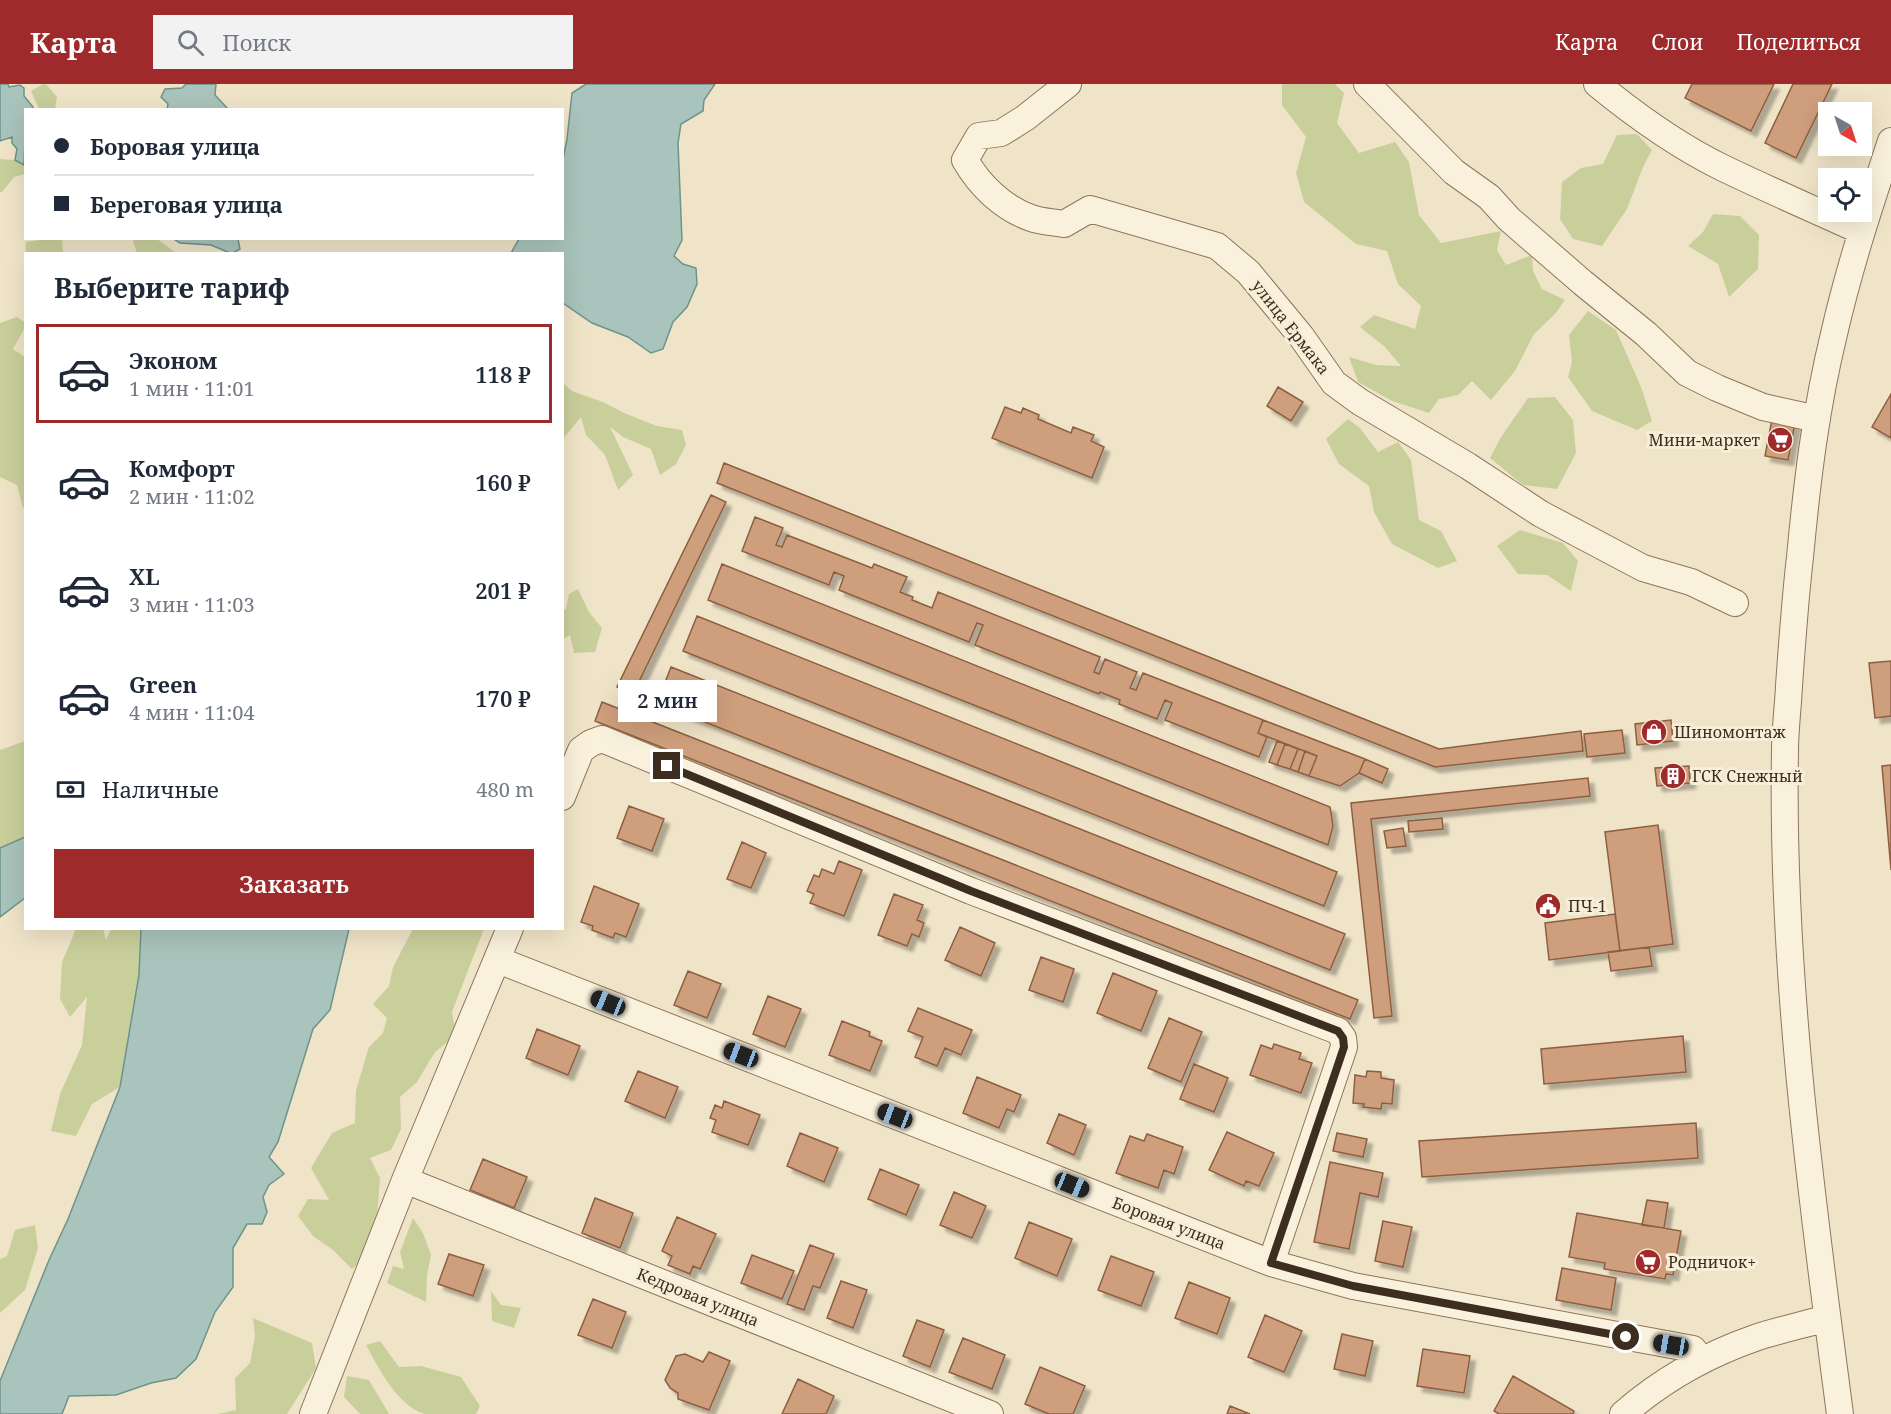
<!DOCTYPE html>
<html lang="ru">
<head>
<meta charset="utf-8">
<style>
	body { margin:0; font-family:"Noto Serif",serif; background:#f2f2f3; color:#1f2937; height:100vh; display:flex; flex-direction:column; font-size:22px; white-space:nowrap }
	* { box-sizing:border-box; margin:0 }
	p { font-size:20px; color:#747a83 }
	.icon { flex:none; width:33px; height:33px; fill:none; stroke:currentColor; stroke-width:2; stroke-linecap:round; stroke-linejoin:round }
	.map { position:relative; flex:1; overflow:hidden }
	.sheet { position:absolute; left:24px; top:168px; width:540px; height:678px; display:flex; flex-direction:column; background:#fff; border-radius:0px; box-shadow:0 6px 24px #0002 }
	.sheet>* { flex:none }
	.top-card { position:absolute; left:24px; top:24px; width:540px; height:132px; border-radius:0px; box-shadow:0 6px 24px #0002; display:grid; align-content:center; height:132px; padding:0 30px; background:#fff }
	.needle { width:39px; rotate:141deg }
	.fabs { position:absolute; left:1818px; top:18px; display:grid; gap:12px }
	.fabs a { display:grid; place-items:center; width:54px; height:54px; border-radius:0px; background:#fff; box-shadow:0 6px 24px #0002; font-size:30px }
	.end { position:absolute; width:27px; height:27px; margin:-14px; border:8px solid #3d2e20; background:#fff; box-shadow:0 0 0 3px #fff }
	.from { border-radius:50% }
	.bubble { position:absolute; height:42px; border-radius:0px; background:#fff; box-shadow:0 6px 24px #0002; font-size:20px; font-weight:600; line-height:42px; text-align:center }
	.car { position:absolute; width:18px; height:36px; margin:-18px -9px; border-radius:8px; box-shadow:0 0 4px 2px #0007; background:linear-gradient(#222 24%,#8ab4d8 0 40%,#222 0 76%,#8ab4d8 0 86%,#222 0) }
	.top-card b { display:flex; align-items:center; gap:21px; height:57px; font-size:22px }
	.top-card b+b { border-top:2px solid #e0e1e3 }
	.top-card i { width:15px; height:15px; background:#1f2937 }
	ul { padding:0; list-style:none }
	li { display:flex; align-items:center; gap:18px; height:99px; margin:0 12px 9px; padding:0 18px; border:3px solid transparent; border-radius:0px }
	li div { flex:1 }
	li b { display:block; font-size:22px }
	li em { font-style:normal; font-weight:600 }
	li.active { border-color:#9e2a2b }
	li>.icon { width:54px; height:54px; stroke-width:1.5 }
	h2 { padding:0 30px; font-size:27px; line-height:72px }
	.pay { display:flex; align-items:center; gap:15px; height:66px; padding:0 30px; font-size:22px }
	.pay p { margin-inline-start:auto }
	.cta { display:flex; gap:12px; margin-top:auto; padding:12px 30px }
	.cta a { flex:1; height:69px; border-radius:0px; background:#9e2a2b; color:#fff; font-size:24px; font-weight:600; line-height:69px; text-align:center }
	header { display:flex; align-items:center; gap:36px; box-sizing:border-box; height:84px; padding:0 30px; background:#9e2a2b; color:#fff }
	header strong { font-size:28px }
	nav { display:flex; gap:33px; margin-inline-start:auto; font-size:21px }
	.search { width:420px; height:54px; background:#f2f2f3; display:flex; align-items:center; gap:15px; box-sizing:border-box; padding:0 21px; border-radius:0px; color:#747a83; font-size:22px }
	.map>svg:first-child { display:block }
	.green { fill:#c9cf9b }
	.water { fill:#a9c4bc; stroke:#6f938a; stroke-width:1.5 }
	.building { fill:#cf9f7d; stroke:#8d5f41; stroke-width:1.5; filter:url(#shadow) }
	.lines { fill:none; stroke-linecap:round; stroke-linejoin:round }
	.minor-casing { stroke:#8d765c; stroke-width:28 }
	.minor { stroke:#faf1dc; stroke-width:26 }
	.route { stroke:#3d2e20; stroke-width:8 }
	.labels { text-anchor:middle; stroke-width:6; stroke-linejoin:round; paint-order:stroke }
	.street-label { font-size:16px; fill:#3d2e20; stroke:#f7eed8 }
	.poi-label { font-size:16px; fill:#3d2e20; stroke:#f7eed8; text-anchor:start }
</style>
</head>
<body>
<header>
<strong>Карта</strong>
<div class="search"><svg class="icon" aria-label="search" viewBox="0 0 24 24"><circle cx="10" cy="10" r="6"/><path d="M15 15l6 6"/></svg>Поиск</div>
<nav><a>Карта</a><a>Слои</a><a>Поделиться</a></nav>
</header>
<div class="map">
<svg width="1891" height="1330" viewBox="0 0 1891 1330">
	<defs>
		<filter id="shadow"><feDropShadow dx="5.5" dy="5.5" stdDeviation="1.5" flood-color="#0004"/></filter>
	</defs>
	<rect width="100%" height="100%" fill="#f0e4c8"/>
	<path class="green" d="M43,0H46L57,13L55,25H39L31,7Z
		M1282,0H1335L1344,9L1337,39L1359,69L1395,58L1409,78L1419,131L1441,159L1501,147L1497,166L1506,181L1532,171L1533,187L1542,205L1565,216L1555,230L1534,250L1515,287L1491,316L1472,297L1458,311L1439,315L1429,329L1392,317L1358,298L1349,273L1376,281L1401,282L1385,263L1360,243L1374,231L1415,245L1421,222L1398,200L1387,167L1356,160L1304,118L1296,89L1306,53L1282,21Z
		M1637,50L1652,66L1643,83L1627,125L1602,162L1573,155L1560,135L1562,98L1581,84L1603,80L1617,51Z
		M0,75L15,76L24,81L25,77V90L14,93L2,108H0Z
		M1713,130L1740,132L1759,151L1758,185L1729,213L1718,180L1688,162L1703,148Z
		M134,154L157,155L176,169H179H137L133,158Z
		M47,155H62L63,169L26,170L25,175V174L26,158Z
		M1588,227L1616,246L1641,303L1652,337L1637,346L1592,327L1568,293L1572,278L1569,251Z
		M17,233L26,239L25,243L13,265L25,273V423L23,424L17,401L0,393V239Z
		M563,299L572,307L603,318L624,329L657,342L682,346L686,361L676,380L660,391L651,365L623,353L610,343L633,391L618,406L605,371L586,351L581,333L563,355Z
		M1555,313L1573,336L1576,369L1557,405L1523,401L1490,374L1501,353L1528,314Z
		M1348,335L1360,344L1378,368L1398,358L1411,376L1419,436L1441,447L1457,477L1438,484L1392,460L1374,428L1369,402L1339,380L1326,355Z
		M1520,446L1563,459L1578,477L1571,507L1547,491L1518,490L1497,462Z
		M578,505L589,528L602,544L595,568L574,569L570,551L563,555V526L566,525L569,510Z
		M25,657V752L0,764V666Z
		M76,845H103L106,856L111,845H141L139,891L120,1003L92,1020L76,1052L51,1047L60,1010L82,961L87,913L70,933L60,915L62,878Z
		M413,845H484L452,928L456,951L435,968L417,998L400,1013L401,1045L391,1066L370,1074L380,1094L377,1133L371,1168L352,1185L333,1166L313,1152L298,1132L308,1115L329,1116L311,1084L332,1049L355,1039L356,1006L369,963L383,949L387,934L373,920L389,902L393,883Z
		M413,1134L423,1149L431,1171L427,1191L426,1218L387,1199L393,1182L404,1185L400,1168Z
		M35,1141L38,1164L25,1206L0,1229V1175L7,1172L15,1146Z
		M491,1207L501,1221L521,1224L514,1244L492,1237Z
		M253,1234L312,1259L316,1284L287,1330H218L236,1326L235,1294L250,1279L255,1252Z
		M380,1257L399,1283L421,1282L461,1293L480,1322L476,1330C465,1330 435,1330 425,1330C398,1323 378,1283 366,1261Z
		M347,1292L369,1296L389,1330H360L344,1313Z"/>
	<path class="water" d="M0,0H8L9,3L20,1L24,4V12L33,23L32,25L26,26L24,81L15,76L17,65L12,59V53L0,57Z
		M186,0H216L215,11L228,25H167L168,20L161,13L165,5L182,4Z
		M586,0H715L704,16L703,27L681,40L678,59L682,156L674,172L683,180L696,184L697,200L687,223L673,238L663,265L651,269L628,253L592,239L563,219L562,170L511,169L519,155L562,154L563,75L567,55L572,9Z
		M174,155H238L240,165L233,169H230L211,161L180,159Z
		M25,753V814L0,833V764Z
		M141,845H349L330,926L313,945L278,1058L269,1073L284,1090L269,1101L263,1113L267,1128L262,1140H247L233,1164V1203L215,1228L196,1275L176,1294L151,1299L116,1311L69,1312L62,1330H0V1297L49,1176L68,1135L120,1003L139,891Z"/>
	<path class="building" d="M1692,0H1774L1751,47L1685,14Z
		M1793,0H1832L1796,74L1765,59Z
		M1278,303L1303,318L1291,337L1267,322Z
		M1891,310V354L1872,343Z
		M1005,323L1021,329L1023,324L1039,331L1038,335L1071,349L1073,343L1094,351L1091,357L1104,363L1092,394L992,354Z
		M1772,335L1795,339L1788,376L1765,372Z
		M724,379L1439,665L1581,647L1583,667L1435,683L717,399Z
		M711,411L726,418L633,610L617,603Z
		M755,433L783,444L776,461L782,463L787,451L872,484L874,480L907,493L900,508L913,513L912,516L932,524L938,508L1100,573L1094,588L1099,590L1105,575L1137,588L1130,604L1136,606L1143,589L1263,636L1258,649L1267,653L1259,673L1165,636L1172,619L1165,616L1157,635L1119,620L1120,616L1100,608L1099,610L975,561L983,541L977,539L969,558L839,506L844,492L834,488L829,501L742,467Z
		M722,480L1330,723L1333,742L1328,761L708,516Z
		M697,532L1337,788L1324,822L683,567Z
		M1891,577V632L1875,634L1869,579Z
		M671,583L1345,850L1330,886L657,619Z
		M602,618L1358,916L1350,935L595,637Z
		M1263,636L1365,675L1359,689L1340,702L1309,692L1317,672L1258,649Z
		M1671,636L1673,657L1637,661L1635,640Z
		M1622,646L1625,669L1587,673L1584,650Z
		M1277,657L1285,660L1277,681L1269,678Z
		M1285,660L1298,665L1290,685L1277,681Z
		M1298,665L1305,667L1298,688L1290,685Z
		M1305,667L1317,672L1309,692L1298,688Z
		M1365,675L1388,685L1382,699L1359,689Z
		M1891,681V786L1882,682Z
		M1689,682L1690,699L1657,702L1655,684Z
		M1588,694L1590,712L1371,735L1392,932L1374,934L1351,719Z
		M629,722L664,735L652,767L617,754Z
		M1442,734L1443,745L1409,748L1408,737Z
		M1658,741L1673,860L1620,867L1605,748Z
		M1403,744L1406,762L1387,764L1384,747Z
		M742,758L766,769L751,804L727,795Z
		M839,777L862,786L844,832L810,819L814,810L807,807L814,791L819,793L822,785L834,790Z
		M594,802L639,820L626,853L615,849L613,854L592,846L593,842L581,838Z
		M894,810L923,821L917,836L924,839L919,853L912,850L907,862L878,851Z
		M1615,830L1620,867L1549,876L1545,839Z
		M960,843L995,859L981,892L945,876Z
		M1649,863L1652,882L1611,887L1608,868Z
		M1041,873L1074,885L1063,918L1029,906Z
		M688,887L721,900L707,934L674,921Z
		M1113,889L1157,907L1141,947L1097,929Z
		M768,912L801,925L785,963L753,950Z
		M918,924L972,946L961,971L945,964L937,982L915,973L923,953L908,947Z
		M1169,934L1202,948L1181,998L1148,984Z
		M842,937L870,948L869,952L882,957L870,987L829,971Z
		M537,945L580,962L568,991L526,974Z
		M1683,952L1686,988L1544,1000L1541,965Z
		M1274,960L1301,969L1299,975L1312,979L1301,1009L1250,991L1261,961L1272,965Z
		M1194,980L1228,994L1214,1028L1180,1015Z
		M638,987L678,1003L665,1034L625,1017Z
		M1367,987L1381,988V994L1394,996L1392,1020L1382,1019L1381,1025L1363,1023L1364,1020L1353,1019L1355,991L1366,993Z
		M977,993L1021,1011L1014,1028L1007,1025L999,1044L963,1029Z
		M724,1017L760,1031L748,1061L712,1048L716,1036L710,1034L715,1021L722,1024Z
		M1059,1030L1086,1041L1074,1071L1047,1059Z
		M1696,1039L1698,1074L1422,1093L1419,1057Z
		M1227,1048L1274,1069L1259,1102L1246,1097L1244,1102L1209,1086Z
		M800,1049L838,1064L824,1098L787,1082Z
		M1337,1049L1367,1055L1363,1073L1333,1067Z
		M1147,1050L1183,1063L1174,1090L1164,1086L1158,1104L1116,1089L1130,1052L1144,1057Z
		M483,1075L527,1093L514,1124L470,1106Z
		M1330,1078L1383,1089L1378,1113L1360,1109L1349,1165L1314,1158Z
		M880,1085L919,1101L906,1131L868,1115Z
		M954,1108L986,1122L972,1154L940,1141Z
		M595,1114L633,1129L620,1164L582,1149Z
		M1647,1116L1668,1119L1664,1144L1642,1141Z
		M1577,1129L1681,1147L1673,1191L1666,1190L1665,1195L1604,1185L1605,1179L1569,1173Z
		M677,1133L716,1150L700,1185L693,1182L690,1190L668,1181L672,1172L662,1167Z
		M1383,1137L1412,1143L1403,1183L1375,1177Z
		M1029,1138L1072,1155L1057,1192L1015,1174Z
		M810,1161L834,1170L820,1204L813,1202L804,1226L787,1220Z
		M449,1170L484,1181L473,1212L438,1200Z
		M752,1171L794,1187L782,1215L741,1199Z
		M1111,1172L1154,1188L1141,1222L1098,1206Z
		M1562,1184L1616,1194L1611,1226L1556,1216Z
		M841,1197L867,1206L853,1244L827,1234Z
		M1189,1198L1230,1214L1217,1250L1175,1234Z
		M593,1215L626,1228L612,1264L578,1251Z
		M1265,1231L1302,1247L1284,1288L1248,1273Z
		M917,1236L944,1246L930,1283L903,1272Z
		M1342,1250L1373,1257L1365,1292L1334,1285Z
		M963,1254L1005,1271L992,1305L949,1288Z
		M1423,1265L1470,1272L1464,1309L1417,1302Z
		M709,1268L730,1277L709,1326L678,1315V1309L670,1304L665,1296L676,1272L685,1270L703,1278Z
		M1040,1283L1085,1302L1073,1330H1049L1025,1320Z
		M1513,1292L1574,1327L1573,1330H1499L1494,1327Z
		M798,1295L834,1312L826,1330H782Z
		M1230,1322L1250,1330H1227Z"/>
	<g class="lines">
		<g class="minor-casing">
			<path id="minor" d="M1068,0L1025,34L1001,49L979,52L965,76C980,102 1003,124 1031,134C1042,138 1054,138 1064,140L1090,125L1217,162L1248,188L1301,252L1334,299L1360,318L1468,382L1541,430L1643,484L1691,498L1735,519
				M1367,0L1454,88L1489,113L1509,135L1583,199L1646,250L1687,289L1717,304L1763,323L1817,335
				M1597,0C1636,32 1678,62 1723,84C1769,106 1815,126 1861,147
				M562,713L581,666L591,659L602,655L971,807L1338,947L1343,954L1344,963L1271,1179
				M498,876L1271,1179L1353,1202L1693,1265L1701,1276
				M405,1096L990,1330
				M313,1330L405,1096L510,844
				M1623,1330C1662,1296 1706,1271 1755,1254C1779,1246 1803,1241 1827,1234
				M1840,1330C1811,1110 1781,889 1785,667C1785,645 1788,624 1789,602C1792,559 1795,516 1800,473C1807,398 1816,323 1834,250C1849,184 1870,121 1891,57"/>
		</g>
		<use href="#minor" class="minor"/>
	</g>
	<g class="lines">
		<path class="route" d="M667,682L971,807L1338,947L1343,954L1344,963L1271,1179L1353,1202L1626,1253"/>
	</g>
	<defs>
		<g id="supermarket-disc" transform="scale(1.35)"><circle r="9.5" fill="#9e2a2b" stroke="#f7eed8"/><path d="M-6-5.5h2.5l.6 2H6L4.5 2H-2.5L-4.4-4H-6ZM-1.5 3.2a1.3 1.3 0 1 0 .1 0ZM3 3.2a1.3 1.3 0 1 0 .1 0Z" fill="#fff"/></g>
		<g id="shop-disc" transform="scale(1.35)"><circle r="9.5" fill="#9e2a2b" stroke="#f7eed8"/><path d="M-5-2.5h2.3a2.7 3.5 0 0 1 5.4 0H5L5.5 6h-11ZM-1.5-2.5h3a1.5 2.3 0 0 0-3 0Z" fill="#fff"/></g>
		<g id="building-disc" transform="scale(1.35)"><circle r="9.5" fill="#9e2a2b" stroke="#f7eed8"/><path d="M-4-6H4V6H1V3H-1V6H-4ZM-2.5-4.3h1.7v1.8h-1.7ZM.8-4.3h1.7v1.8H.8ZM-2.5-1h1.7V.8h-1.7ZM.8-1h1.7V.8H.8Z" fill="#fff"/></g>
		<g id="civic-disc" transform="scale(1.35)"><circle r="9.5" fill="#9e2a2b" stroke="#f7eed8"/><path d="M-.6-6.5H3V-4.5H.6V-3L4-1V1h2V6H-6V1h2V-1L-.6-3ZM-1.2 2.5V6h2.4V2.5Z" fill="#fff"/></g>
	</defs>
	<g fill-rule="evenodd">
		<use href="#supermarket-disc" x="1780" y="356"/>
		<use href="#shop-disc" x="1654" y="648"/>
		<use href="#building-disc" x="1673" y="692"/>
		<use href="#civic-disc" x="1548" y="822"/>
		<use href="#supermarket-disc" x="1648" y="1178"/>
	</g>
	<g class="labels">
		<g class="street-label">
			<text transform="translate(1291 243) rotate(52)" y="6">улица Ермака</text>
			<text transform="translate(1169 1139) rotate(21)" y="6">Боровая улица</text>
			<text transform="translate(698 1213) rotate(22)" y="6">Кедровая улица</text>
		</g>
		<g class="poi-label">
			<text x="1760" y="362" text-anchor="end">Мини-маркет</text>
			<text x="1674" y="654">Шиномонтаж</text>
			<text x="1692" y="698">ГСК Снежный</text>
			<text x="1568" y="828">ПЧ-1</text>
			<text x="1668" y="1184">Родничок+</text>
		</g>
	</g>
</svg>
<div class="fabs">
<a><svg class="needle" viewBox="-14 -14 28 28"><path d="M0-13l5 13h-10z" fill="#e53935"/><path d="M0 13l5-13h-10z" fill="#747a83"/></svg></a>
<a><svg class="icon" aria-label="locate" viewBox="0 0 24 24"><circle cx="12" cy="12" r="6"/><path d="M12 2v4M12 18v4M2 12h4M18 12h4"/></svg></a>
</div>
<i class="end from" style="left:1626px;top:1253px"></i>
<i class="end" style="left:667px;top:682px"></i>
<div class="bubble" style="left:618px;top:596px;width:99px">2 мин</div>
<i class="car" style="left:608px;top:919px;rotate:292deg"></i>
<i class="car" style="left:741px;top:971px;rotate:291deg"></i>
<i class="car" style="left:895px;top:1032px;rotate:291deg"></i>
<i class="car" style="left:1072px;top:1101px;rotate:112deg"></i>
<i class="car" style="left:1671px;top:1261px;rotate:280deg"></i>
<div class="top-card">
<b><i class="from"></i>Боровая улица</b>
<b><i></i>Береговая улица</b>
</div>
<section class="sheet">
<h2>Выберите тариф</h2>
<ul>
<li class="active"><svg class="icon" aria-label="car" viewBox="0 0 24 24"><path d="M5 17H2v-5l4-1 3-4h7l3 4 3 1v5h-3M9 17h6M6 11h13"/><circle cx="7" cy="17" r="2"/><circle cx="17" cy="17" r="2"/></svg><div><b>Эконом</b><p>1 мин · 11:01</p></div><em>118 ₽</em></li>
<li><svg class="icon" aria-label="car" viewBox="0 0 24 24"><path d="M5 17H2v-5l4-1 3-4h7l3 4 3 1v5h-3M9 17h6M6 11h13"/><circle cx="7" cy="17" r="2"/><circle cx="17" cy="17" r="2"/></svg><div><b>Комфорт</b><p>2 мин · 11:02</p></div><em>160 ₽</em></li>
<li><svg class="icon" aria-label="car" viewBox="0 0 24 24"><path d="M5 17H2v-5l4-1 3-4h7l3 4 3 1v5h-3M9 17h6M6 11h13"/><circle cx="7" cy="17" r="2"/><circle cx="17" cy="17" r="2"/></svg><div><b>XL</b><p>3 мин · 11:03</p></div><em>201 ₽</em></li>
<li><svg class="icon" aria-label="car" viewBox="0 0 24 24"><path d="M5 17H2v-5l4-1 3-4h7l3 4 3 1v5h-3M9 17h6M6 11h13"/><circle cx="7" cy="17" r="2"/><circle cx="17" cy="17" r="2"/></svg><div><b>Green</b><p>4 мин · 11:04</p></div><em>170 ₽</em></li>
</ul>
<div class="pay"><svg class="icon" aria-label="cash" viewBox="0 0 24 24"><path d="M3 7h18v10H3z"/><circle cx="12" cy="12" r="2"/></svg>Наличные<p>480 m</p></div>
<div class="cta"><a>Заказать</a></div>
</section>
</div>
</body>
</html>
